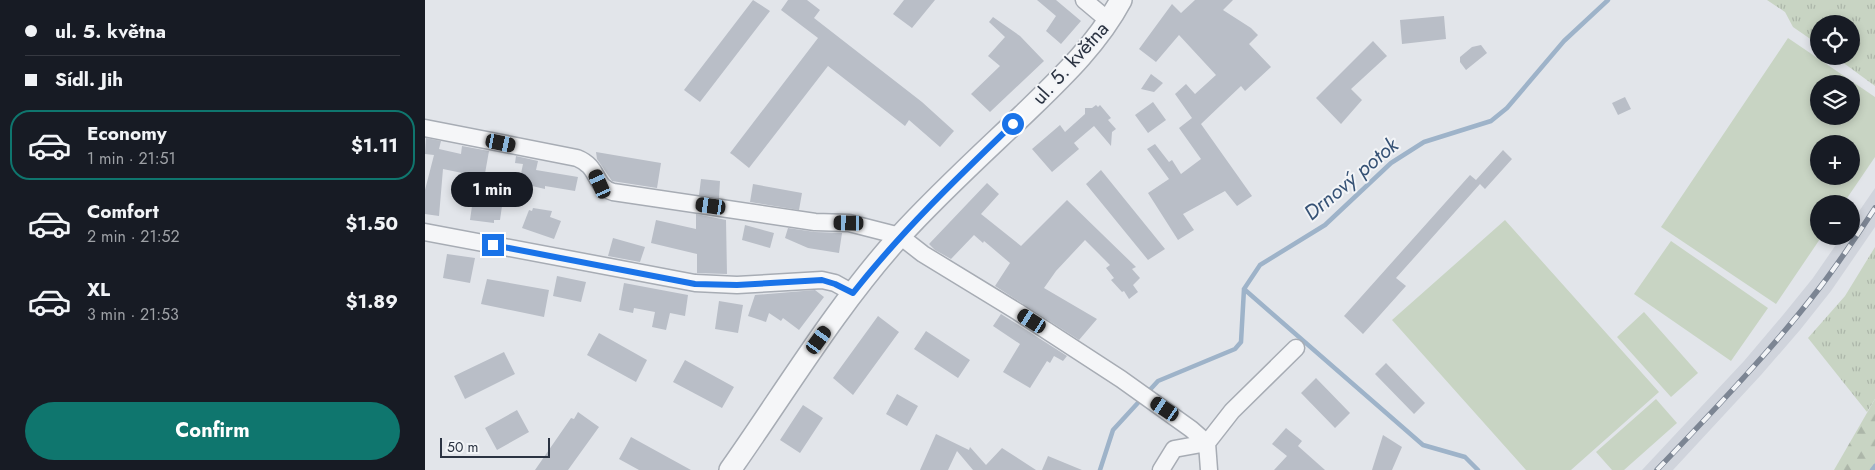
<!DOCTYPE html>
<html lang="en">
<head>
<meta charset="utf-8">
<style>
	body { margin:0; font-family:Jost,sans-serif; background:#242831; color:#f1f3f6; height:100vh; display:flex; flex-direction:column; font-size:19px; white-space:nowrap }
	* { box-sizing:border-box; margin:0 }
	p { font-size:16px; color:#9ea1a6 }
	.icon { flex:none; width:28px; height:28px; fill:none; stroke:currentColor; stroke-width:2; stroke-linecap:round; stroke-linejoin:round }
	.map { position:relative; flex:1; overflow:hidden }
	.sheet { display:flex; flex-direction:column; background:#171b24; width:425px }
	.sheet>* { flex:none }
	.guide { display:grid; align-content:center; height:110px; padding:0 25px; background:#171b24 }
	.tools { position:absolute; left:1385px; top:15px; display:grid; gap:10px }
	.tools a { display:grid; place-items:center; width:50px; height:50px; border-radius:50%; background:#171b24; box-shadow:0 2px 8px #0003; font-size:25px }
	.scale { position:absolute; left:15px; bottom:12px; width:110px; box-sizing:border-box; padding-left:5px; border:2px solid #2b3342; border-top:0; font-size:14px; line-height:18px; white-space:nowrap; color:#2b3342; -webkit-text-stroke:4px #f2f4f7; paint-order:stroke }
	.end { position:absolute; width:22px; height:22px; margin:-11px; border:6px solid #1a73e8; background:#fff; box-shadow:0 0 0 2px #fff }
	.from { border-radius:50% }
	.bubble { position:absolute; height:35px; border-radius:18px; background:#171b24; box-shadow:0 2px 8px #0003; font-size:16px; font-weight:700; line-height:35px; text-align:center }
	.car { position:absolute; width:15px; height:30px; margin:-15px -8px; border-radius:6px; box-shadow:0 0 4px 1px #0007; background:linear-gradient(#222 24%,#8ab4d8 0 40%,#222 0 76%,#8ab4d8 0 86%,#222 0) }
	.guide b { display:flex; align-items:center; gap:18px; height:48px; font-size:19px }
	.guide b+b { border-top:1px solid #363941 }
	.guide i { width:12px; height:12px; background:#f1f3f6 }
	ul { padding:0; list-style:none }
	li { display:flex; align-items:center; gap:15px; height:70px; margin:0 10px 8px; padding:0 15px; border:2px solid transparent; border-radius:20px }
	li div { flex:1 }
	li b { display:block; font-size:19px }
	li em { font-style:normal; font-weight:700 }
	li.on { border-color:#0f766e }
	li>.icon { width:45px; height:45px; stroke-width:1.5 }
	.button { display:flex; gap:10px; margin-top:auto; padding:10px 25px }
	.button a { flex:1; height:58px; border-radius:30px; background:#0f766e; color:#fff; font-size:20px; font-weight:700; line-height:58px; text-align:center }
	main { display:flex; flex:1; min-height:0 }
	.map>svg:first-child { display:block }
	.built { fill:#d0d4dc }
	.grass { fill:url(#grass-tufts) }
	.forest { fill:url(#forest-firs) }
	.garden { fill:#c8d4c3; fill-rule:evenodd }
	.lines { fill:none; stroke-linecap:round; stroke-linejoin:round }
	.stream { stroke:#9eb3c9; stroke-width:4.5 }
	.building { fill:#b9bec7 }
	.minor-casing { stroke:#a7acb4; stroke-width:19 }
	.tertiary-casing { stroke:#a7acb4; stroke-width:24 }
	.minor { stroke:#f5f6f8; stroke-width:16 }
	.tertiary { stroke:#f5f6f8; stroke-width:21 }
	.rail-casing { stroke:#7c8593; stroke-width:5.5 }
	.rail { stroke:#f2f4f7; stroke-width:4; stroke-dasharray:11; stroke-linecap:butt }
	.route { stroke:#1a73e8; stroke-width:6 }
	.labels { text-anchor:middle; stroke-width:4; stroke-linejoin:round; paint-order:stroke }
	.street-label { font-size:20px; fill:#2b3342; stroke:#f2f4f7 }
	.water-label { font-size:21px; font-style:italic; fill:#365275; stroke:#f2f4f7 }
</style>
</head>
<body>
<main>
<section class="sheet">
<div class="guide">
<b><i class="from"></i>ul. 5. května</b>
<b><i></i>Sídl. Jih</b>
</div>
<ul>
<li class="on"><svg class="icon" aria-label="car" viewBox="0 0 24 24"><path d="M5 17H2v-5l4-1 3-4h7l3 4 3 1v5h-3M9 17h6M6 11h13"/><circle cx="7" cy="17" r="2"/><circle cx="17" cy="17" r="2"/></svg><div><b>Economy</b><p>1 min · 21:51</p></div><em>$1.11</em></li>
<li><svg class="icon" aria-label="car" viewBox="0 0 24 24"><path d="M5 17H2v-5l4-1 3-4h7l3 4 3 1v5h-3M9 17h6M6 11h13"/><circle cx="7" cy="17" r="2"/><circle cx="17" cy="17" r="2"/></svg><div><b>Comfort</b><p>2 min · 21:52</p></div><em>$1.50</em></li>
<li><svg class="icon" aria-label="car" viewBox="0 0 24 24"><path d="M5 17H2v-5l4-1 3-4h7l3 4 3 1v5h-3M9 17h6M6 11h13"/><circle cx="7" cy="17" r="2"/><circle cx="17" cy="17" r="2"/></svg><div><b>XL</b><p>3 min · 21:53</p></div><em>$1.89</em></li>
</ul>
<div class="button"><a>Confirm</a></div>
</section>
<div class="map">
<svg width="1450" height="470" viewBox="0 0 1450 470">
	<defs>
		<pattern id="grass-tufts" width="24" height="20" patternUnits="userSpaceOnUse" patternTransform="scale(1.25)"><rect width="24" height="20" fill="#c8d4c3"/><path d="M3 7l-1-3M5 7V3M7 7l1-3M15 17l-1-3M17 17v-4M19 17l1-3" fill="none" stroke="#acb6a9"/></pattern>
		<pattern id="forest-firs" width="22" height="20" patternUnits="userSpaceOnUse" patternTransform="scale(1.25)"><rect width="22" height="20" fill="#c8d4c3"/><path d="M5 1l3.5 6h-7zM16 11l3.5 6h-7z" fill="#acb6a9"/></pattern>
	</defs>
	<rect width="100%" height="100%" fill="#e2e5ea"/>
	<path class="built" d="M1450,188V227L1406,291L1375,330L1336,375L1248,470H1217L1319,361L1358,315L1388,278L1417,236H1426V223Z"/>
	<path class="grass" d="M1342,0H1450V86L1409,56H1426V24H1394V45L1368,27L1360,12Z
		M1450,247V399L1442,412L1383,338L1420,296Z"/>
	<path class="forest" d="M1450,399V470H1409Z"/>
	<path class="garden" d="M1363,38L1450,97V157L1418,204H1394V236H1397L1351,304L1236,227ZM1394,84H1426V116H1394ZM1394,144H1426V176H1394Z
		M1080,220L1234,392L1146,470H1101L967,320Z
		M1246,241L1343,308L1306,361L1209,294Z
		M1219,312L1273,373L1246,397L1192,337Z
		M1231,399L1252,423L1199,470H1187L1171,452Z"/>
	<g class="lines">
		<path class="stream" d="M819,289L998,445L1040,457L1053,470
			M675,470L688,430L733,381L810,349L816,342L819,289L835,265L900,225L966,163L999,142L1066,121L1082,108L1139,41L1183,0
			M1447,470L1450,466"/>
	</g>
	<path class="building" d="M328,0L345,11L275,102L259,90Z
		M363,0H382L395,10L389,18L497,102L529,131L515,147L484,120L480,126L403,66L324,168L308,155L305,153L393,38L356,10Z
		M479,0H510L487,28L468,14Z
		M612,0H631L656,21L636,44L621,31L631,16Z
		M770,0H808L798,10L826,28L833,35L824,44L846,67L820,91L816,86L776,124L827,196L812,206L800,191L758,214L769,230L753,240L723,193L744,179L722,149L730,144L744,162L747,160L756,174L776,159L754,128L767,118L750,94L761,84L770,94L791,75L754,35L731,62L714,49L747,4L756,13Z
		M1019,16L1021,39L977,44L975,20Z
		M568,17L595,36L619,61L565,112L546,94L575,66L563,56L580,37L564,22Z
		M948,41L962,56L926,89L937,100L916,124L891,98Z
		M1056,45L1062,53L1041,70L1035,62V57L1047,47Z
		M726,74L738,83L729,92L716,89Z
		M1200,97L1206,109L1193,115L1187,103Z
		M728,102L741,120L723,133L710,115Z
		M671,105L673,107L675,105L686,118L683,120L691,129L687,132L686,146L669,126L649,143L654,149L627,172L607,149L635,125L640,132L660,114V108H667Z
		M1,138L16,141L14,149L36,154L37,146L64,151L59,179L47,175L18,169L14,216L0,214V190L9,155L0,154Z
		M1078,150L1087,159L1060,189L1055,184L971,278L981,286L938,334L919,316L1045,175L1051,180Z
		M171,152L236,163L232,188L187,181L172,159Z
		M91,156L113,161L111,170L153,177L150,191L120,186V189L94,183L98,164L90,163Z
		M676,170L740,249L723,260L661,184Z
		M276,179L295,181L294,198L274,195Z
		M562,183L574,194L556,214L596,246L642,200L711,267L707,269L715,278L708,285L713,292L704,299L699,291L697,292L686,280L689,278L681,268L685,265L660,240L631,271L619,288L672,319L654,340L570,286L585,263L559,241L558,243L549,235L526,259L510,250L504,244Z
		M328,184L377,193L374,210L325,202Z
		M48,199L72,202L71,205L77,206L75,220H69V223L45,220Z
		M108,208L127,211L125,217L136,221L129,239L97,228L104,210L107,211Z
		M271,214L301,220L302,274L272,273V254L226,243L231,220L271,229Z
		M320,225L349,233L345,248L317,240Z
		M363,228L390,232L417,233L414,253L383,248L360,238Z
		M188,238L220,247L215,262L183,256Z
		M22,254L50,258L45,283L18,278Z
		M132,276L161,282L156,302L128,296Z
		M62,279L124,290L119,317L56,304Z
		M199,283L263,295L260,316L245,313L241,330L227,327L230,312L209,308L208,313L194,310Z
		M390,290L399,297L374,330L358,318L356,321L344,313L341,322L323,316L330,295Z
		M294,301L318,305L313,333L290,329Z
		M576,314L642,356L638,361L629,356L625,363L622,361L605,388L578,372L595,344L568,326Z
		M453,316L474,332L428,395L408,378Z
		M501,331L545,360L533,378L489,349Z
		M174,333L222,360L211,382L162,355Z
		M79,352L90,374L40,399L29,376Z
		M260,360L309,387L297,408L248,382Z
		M961,363L1000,403L989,414L950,374Z
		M891,378L925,413L910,428L876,393Z
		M472,394L493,406L482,426L461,414Z
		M378,405L398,418L375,453L355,440Z
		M92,410L104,432L72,450L60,428Z
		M153,412L174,427L143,470H110L146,418L149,419Z
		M861,428L877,441L873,446L900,470H849L862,456L847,444Z
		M511,434L544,450L545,447L561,465L577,448L611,470H548L532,451L523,470H495Z
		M958,435L977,447L967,470H947Z
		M206,437L266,470H214L194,459Z
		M623,456L657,470H617Z"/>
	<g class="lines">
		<g class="minor-casing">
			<path id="minor" d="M659,0L684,21
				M0,128L152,158C175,167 168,186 188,192L390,222L424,223L475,236L498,254L593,312L696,379L766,429L782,443
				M0,232L270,283L312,285L397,280L410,283L428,293
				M736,470L749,449L782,443
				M784,470L782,443L807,411L871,348"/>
		</g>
		<g class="tertiary-casing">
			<path id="tertiary" d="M305,470C360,392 410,308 474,237C513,194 556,155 598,115C634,80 672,45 696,0"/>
		</g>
		<use href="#minor" class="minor"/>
		<use href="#tertiary" class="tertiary"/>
		<g class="rail-casing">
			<path id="rail" d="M1232,470C1289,410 1346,351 1396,286C1415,261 1433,234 1450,208"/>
		</g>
		<use href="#rail" class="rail"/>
	</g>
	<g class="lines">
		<path class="route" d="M68,245L270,284L312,285L397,280L410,284L428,293C476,232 532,178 588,124"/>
	</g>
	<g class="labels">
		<g class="street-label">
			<text transform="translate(645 63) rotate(-48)" y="7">ul. 5. května</text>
		</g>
		<g class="water-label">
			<text transform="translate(926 179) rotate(-40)" y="7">Drnový potok</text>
		</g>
	</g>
</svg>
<div class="tools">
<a><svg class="icon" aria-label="locate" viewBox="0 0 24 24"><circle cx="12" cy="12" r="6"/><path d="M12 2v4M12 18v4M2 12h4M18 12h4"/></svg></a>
<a><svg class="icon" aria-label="layers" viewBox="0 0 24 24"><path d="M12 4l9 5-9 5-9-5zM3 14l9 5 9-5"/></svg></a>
<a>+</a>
<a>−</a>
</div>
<div class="scale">50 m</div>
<i class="end from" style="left:588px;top:124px"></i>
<i class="end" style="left:68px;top:245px"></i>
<div class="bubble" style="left:26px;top:172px;width:82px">1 min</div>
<i class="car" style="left:76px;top:143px;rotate:102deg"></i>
<i class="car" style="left:175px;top:184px;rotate:336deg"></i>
<i class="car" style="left:286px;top:206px;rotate:278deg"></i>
<i class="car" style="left:424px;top:223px;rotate:271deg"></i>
<i class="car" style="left:607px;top:321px;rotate:303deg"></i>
<i class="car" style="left:394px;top:340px;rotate:36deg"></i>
<i class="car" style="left:740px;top:409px;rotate:304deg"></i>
</div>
</main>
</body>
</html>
